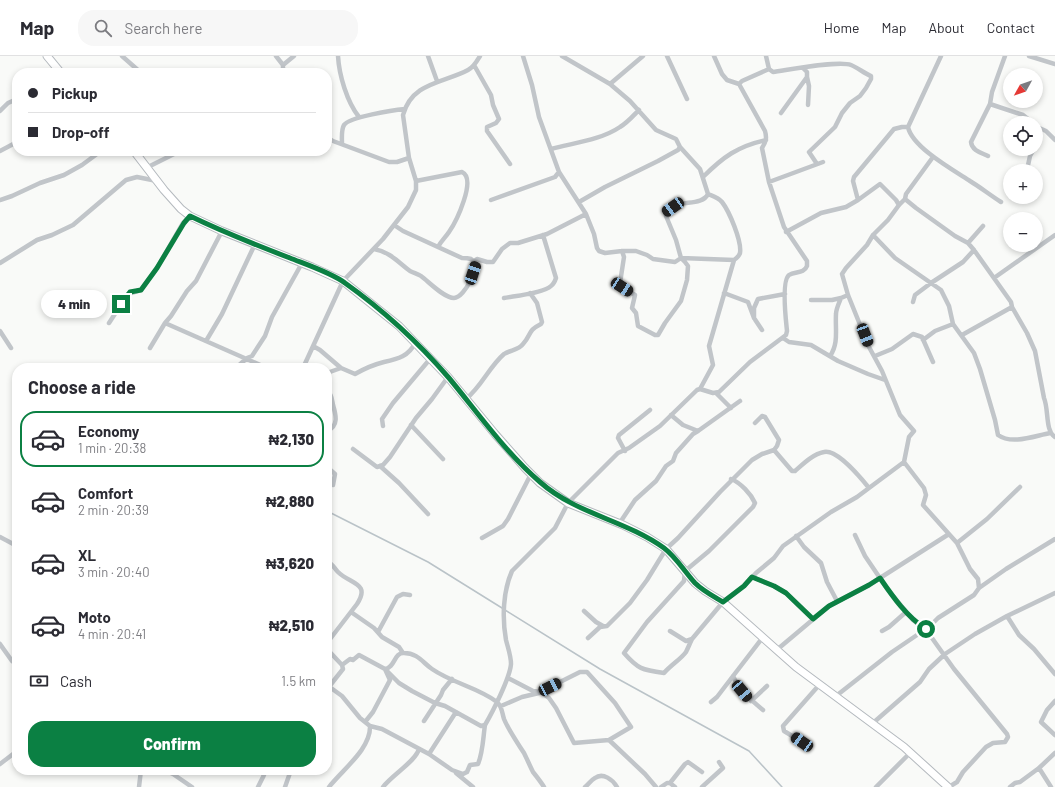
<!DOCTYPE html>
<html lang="en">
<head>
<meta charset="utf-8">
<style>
	body { margin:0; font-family:Barlow,sans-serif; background:#f7f7f7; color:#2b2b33; height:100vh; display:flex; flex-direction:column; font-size:15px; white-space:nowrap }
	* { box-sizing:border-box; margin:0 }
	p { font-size:13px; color:#7c7c81 }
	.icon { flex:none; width:22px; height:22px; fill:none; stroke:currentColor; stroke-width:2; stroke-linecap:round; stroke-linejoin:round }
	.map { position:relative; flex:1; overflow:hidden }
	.side { position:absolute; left:12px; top:307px; width:320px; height:412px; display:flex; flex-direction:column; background:#fff; border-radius:16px; box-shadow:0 2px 6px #0003 }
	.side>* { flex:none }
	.top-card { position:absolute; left:12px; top:12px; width:320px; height:88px; border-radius:16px; box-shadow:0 2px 6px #0003; display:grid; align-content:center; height:88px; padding:0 16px; background:#fff }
	.needle { width:26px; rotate:230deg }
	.controls { position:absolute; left:1003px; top:12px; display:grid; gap:8px }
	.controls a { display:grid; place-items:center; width:40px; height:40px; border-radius:50%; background:#fff; box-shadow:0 2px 6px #0003; font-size:20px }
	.end { position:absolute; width:18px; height:18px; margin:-9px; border:5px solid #0b8043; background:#fff; box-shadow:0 0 0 2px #fff }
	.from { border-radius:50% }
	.bubble { position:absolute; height:28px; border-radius:14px; background:#fff; box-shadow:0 2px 6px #0003; font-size:13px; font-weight:800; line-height:28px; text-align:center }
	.car { position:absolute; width:12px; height:24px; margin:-12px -6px; border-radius:5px; box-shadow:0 0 3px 1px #0007; background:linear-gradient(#222 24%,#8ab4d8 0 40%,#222 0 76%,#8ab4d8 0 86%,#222 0) }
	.top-card b { display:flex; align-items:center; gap:14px; height:38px; font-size:15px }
	.top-card b+b { border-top:1px solid #e1e1e2 }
	.top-card i { width:10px; height:10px; background:#2b2b33 }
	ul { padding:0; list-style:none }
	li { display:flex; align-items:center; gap:12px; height:56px; margin:0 8px 6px; padding:0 8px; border:2px solid transparent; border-radius:16px }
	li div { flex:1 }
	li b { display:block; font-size:15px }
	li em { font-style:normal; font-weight:800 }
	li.on { border-color:#0b8043 }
	li>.icon { width:36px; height:36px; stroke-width:1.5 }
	h2 { padding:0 16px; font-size:18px; line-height:48px }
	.pay { display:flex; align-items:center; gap:10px; height:44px; padding:0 16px; font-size:15px }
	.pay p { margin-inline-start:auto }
	.primary-button { display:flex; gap:8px; margin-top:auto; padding:8px 16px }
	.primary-button a { flex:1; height:46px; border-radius:16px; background:#0b8043; color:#fff; font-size:16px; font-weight:800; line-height:46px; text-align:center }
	header { display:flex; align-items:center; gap:24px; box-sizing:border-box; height:56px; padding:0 20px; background:#fff; border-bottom:1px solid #e1e1e2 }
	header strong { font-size:19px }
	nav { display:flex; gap:22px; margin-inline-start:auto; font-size:14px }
	.search { width:280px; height:36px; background:#f7f7f7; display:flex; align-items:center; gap:10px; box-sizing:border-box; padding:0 14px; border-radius:16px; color:#7c7c81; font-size:15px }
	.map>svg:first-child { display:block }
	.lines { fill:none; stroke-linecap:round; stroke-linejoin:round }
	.stream { stroke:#bac3c8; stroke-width:1.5 }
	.secondary-casing { stroke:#b4b9be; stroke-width:9 }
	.street { stroke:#c1c5c9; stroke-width:4.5 }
	.secondary { stroke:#fff; stroke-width:7 }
	.route { stroke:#0b8043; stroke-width:5 }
</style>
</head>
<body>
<header>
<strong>Map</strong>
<div class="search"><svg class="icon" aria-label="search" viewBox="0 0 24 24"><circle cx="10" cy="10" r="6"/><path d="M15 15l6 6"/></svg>Search here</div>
<nav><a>Home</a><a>Map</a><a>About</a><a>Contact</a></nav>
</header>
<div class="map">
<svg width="1055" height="731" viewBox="0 0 1055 731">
	<rect width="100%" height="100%" fill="#f9faf8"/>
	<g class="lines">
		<path class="stream" d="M327,455L428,506L502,552
			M505,554L600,613L749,695L782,731"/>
		<g class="secondary-casing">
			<path id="secondary" d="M47,0L61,17
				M134,95L164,134L181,153L190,160L222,175L312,211L343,225L399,270L448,321L495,378L525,412L540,427L568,447L623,469L647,481L666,493L695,527L705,535L723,546L796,611L904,691L948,731"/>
		</g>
		<path class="street" d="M122,0L139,15
			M276,0L283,9V17
			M338,0C339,19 347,46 359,61
			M428,0L437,25
			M523,0L532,29L539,61L559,116L586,158L594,178L597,192L599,195L605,197L622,195H636L647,199L653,203L675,206L681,202L676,184L666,160V156C671,153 675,150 681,148C689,146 704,147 708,138
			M562,0L610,28L630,45L656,74L676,83L680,91L700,113L708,138
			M667,0L687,43
			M714,0L722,18L727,24L739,28
			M766,0L769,13
			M941,0L908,71C912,91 953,114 970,125C980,131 990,139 1001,146
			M1029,0L1055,8
			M283,9L294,0
			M474,9L491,39L493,49L499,63L496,67L487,71V75L510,108
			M807,21L809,30L808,49
			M610,28L643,0
			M990,48L1023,59L1033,67
			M0,55L8,47L17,43
			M781,57L807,21V16L803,12
			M1037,71L1046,75L1055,84
			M327,81L333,85L389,106H397L409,102
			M342,88C342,83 341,74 344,69C349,61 394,54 405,53
			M1036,89L1039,85L1040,77L1036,70
			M551,93C573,87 601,84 620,71C627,67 633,60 639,54
			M0,95L17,86
			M988,100C982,97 972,95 971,86L990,48L992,36L1005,0
			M146,112L180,95
			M1027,114L1030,100L1034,93
			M703,121C723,101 738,90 766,84
			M416,125L462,116C477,123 456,166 449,176C445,182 441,185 438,191
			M769,126L823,106
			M905,143L916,152L955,180L968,187L974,194L1011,246L1012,251L1027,277L1035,295L1044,342C1049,354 1045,375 1055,381
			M0,144L12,140L40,127L64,119L82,109L101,95
			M491,144L555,121L559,116
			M858,144L853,125L854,121L894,73L902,71H908
			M579,146L605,131L658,105L678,94L680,91
			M786,176L821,157L846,151L858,144L880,128L896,144L899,149
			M873,179L895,202L941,234L949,250L953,268L974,297L980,313L995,364L998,379C1012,389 1034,380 1050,377
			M968,187L983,170
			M374,193C390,196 398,206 410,215C414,217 418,218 421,220C429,226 444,242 454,242C465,242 481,208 471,203C468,202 464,202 462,202L403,175L394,169
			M622,195L624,201L620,227L622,231L635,239L632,252L636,257L638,270L655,279H658L665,267L681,245L687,224L688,210L685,206L681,202L734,204C737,202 739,200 740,197C742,185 729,155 722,146C718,141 713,140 708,138
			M474,205L477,203L487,206H493L502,193L510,187H518L547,178L586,158
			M0,207L37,184L52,179L73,169L126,124L137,121L157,125
			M994,222L1055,179
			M724,237L748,246L754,262V252L758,243L785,238
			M504,242C514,240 544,237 551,230C554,228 555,225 556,222L543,179
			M811,244H832L841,242
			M913,246L915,239L931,227L963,206L974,194
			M754,262L762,274
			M109,267L128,238L141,234L157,212L183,167L190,160
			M165,267L267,312
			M0,275L11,292
			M962,279L1012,251
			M783,282L789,286L811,289L838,305L868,318L885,324
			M923,284L935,275L953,268
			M206,285L222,258L255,188
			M313,290L320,294L341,312L327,317
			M150,292L165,267L171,260L187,235L196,225L222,175
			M830,300C839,287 835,273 836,258C836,253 839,247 841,242L848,239
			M875,300L892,293L913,278L922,281L933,306
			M236,312L247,302L252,300L265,280L272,261L302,207
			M303,312L343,225L383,183L408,151L416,134V125L409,102L403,59C412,26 444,27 468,14C474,11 477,5 480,0
			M341,312L355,318C362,314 376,308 384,306C398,303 409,300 415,287
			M700,333L713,337L719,336L750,306L786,279L787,275C786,265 781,225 789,219C795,215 804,218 807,210V205L784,171L769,126L762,92C766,86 767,82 765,75L739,28L742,25L769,13L773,16C788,14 839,4 851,9C858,12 864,17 871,20V23L866,32L860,40L850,47L842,57L835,71L809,96L817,108
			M327,335C332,338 332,344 333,349C336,359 339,370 327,375
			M716,337L731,352
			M466,343C482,330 489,311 504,298C510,294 519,294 523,288C532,278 527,275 541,268L542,266L537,247L530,237
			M411,369L443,403
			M383,370L382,363L393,347L430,303
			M698,375L740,345
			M353,393L377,411L383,409L390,401L416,362L432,343L448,321
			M625,395L618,382L619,379L650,354
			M904,406L924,432L926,439L923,449L957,487L970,513L978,523L979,532
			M380,410L399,427L428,458
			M327,411L335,418L333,429
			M869,432L904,406L909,381L914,375L900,359L882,315L869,291L848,239L842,218L846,212L867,189L873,179L888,164L899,149L905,143L906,138L933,101
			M619,468L635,444L656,425L666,410L673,405L676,397L693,378L698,375L683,369L671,359
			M855,479L865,500L888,534L913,564L927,575L954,613L1007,678L1008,681L1005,686L993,687L986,691L963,716L957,726L949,731
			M796,480L804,491L821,507L827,526L837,545
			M0,481L17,490
			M482,482L503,470L508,463L531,418
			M957,487L987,463L1020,431
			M327,505C332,507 334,512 338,516C350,528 371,527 357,548L327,587
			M752,521L774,530L786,537L813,563
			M584,555L596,566L603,570
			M351,556L374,572L382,581L399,591L403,597
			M1007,560L1019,579L1034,593L1055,618
			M670,575L686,585L692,583L723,546L744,530L756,517L774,502L783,490L831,456L857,441L869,432C861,422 837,393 824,396C813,398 803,408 795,415H792L774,394
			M882,575L889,571L906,556
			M927,575L930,570L938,562L974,539L979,532L1006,513L1055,483
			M378,576L397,541L403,538L410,539
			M588,582L600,571L607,570L630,547L647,524L666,493L678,482L720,436L752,404L762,398L774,394L777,390L779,384L765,361L762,360L755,367
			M692,583C690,587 688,592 686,596C681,603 671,609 664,617C642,614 638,613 624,597L647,566L684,525L685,515L709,495L753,451L755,447C751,438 741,427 731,423
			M0,588L12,605L17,608
			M775,591L779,592L829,550L869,529L949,478
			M327,593L342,609L343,613L328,632
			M342,609L350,603L353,604L359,599L385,613C395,612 394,596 404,597C418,597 423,607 432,613C452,627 479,632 497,646C502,650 502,657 504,663C509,675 517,686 524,697C527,703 530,710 533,716C537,721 541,726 544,731
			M733,620C739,634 751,644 763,654
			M508,622L533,635L541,636L549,642L556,652L574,687L609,684L631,671L615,647L587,616H580L542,635L541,636
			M327,631L331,632L342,640L360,662L370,670L382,673L429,698L452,714L463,718L467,716L470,709L478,708C483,696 483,682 485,669
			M836,640L892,596L917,579L924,572
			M751,645L767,630
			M1055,645L1047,654L1041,666L1055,679
			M711,646L717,641L730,624L763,581
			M501,650L522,641L539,637
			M424,665L441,639L443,634L452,623
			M365,666L373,656L390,624L385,613L399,627L412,635L435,647L445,650L481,670L485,669C492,657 510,622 511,608C511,600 508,592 506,584C502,562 503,535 512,515L555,472L568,447L618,397L629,392L660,370L697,334L700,333L713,309L709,290L734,204
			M873,667L920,626L929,613L945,598L975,578L1007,560L1055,537
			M609,684L645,718L656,731
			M805,693L802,686L784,675L783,670L820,628
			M429,698L456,656
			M0,708L17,695
			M1039,712L1055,697
			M164,714L173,718L192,731
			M456,717L473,731
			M670,727L675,731
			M139,731L141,714
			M258,731L263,721L266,714
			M285,731L291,714
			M329,731C342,714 371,693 370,670
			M383,731C392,719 416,705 419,693
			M585,731C589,728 591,724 595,722C603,716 613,724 617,731
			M661,731L667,727H670L685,708L688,706L702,716
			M702,731L723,712L719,706
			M876,731L911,696
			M1010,731L1015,727L1020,726L1039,712L1051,731"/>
		<use href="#secondary" class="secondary"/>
	</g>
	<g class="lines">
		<path class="route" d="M121,248L130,236L141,234L157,212L184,167L190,160C223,176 256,189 290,202C305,208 332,217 345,227C383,254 418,286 449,322C478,357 505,396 540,426C576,458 625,464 664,492C676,501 685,516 695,527C703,535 713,540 723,546L744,530L752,521L774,530L786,537L813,563L829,550L869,529L880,522C893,541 907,561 926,573"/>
	</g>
</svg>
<div class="controls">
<a><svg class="needle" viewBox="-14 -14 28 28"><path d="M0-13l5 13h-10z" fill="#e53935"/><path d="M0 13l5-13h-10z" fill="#7c7c81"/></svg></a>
<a><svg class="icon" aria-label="locate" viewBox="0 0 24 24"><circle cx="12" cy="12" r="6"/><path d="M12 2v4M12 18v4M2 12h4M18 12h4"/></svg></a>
<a>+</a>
<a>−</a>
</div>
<i class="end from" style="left:926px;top:573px"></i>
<i class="end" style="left:121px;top:248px"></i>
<div class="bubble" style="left:41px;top:234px;width:66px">4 min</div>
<i class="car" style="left:673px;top:151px;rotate:235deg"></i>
<i class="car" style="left:473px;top:217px;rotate:18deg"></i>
<i class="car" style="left:622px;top:231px;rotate:123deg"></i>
<i class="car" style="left:865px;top:279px;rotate:159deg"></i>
<i class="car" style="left:550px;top:631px;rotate:64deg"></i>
<i class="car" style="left:742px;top:635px;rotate:140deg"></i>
<i class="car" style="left:802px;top:686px;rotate:304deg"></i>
<div class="top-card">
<b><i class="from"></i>Pickup</b>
<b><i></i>Drop-off</b>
</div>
<section class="side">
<h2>Choose a ride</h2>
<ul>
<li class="on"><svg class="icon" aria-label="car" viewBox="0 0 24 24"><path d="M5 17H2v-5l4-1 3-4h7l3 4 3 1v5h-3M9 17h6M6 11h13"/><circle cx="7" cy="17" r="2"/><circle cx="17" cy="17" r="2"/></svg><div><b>Economy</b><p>1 min · 20:38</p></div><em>₦2,130</em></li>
<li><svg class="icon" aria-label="car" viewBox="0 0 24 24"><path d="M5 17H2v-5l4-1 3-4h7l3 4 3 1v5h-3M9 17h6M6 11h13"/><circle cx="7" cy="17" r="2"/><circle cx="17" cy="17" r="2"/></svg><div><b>Comfort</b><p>2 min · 20:39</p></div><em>₦2,880</em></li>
<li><svg class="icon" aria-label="car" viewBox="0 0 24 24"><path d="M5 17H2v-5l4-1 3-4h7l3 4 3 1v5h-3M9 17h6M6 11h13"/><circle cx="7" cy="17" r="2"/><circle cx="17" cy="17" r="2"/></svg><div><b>XL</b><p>3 min · 20:40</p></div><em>₦3,620</em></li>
<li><svg class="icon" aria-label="car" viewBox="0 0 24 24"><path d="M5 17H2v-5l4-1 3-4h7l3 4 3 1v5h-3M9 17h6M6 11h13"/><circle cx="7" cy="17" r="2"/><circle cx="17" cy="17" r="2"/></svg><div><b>Moto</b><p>4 min · 20:41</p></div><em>₦2,510</em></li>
</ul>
<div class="pay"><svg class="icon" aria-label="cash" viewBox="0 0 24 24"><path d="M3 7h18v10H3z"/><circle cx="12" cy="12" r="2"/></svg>Cash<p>1.5 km</p></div>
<div class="primary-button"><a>Confirm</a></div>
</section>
</div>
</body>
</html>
